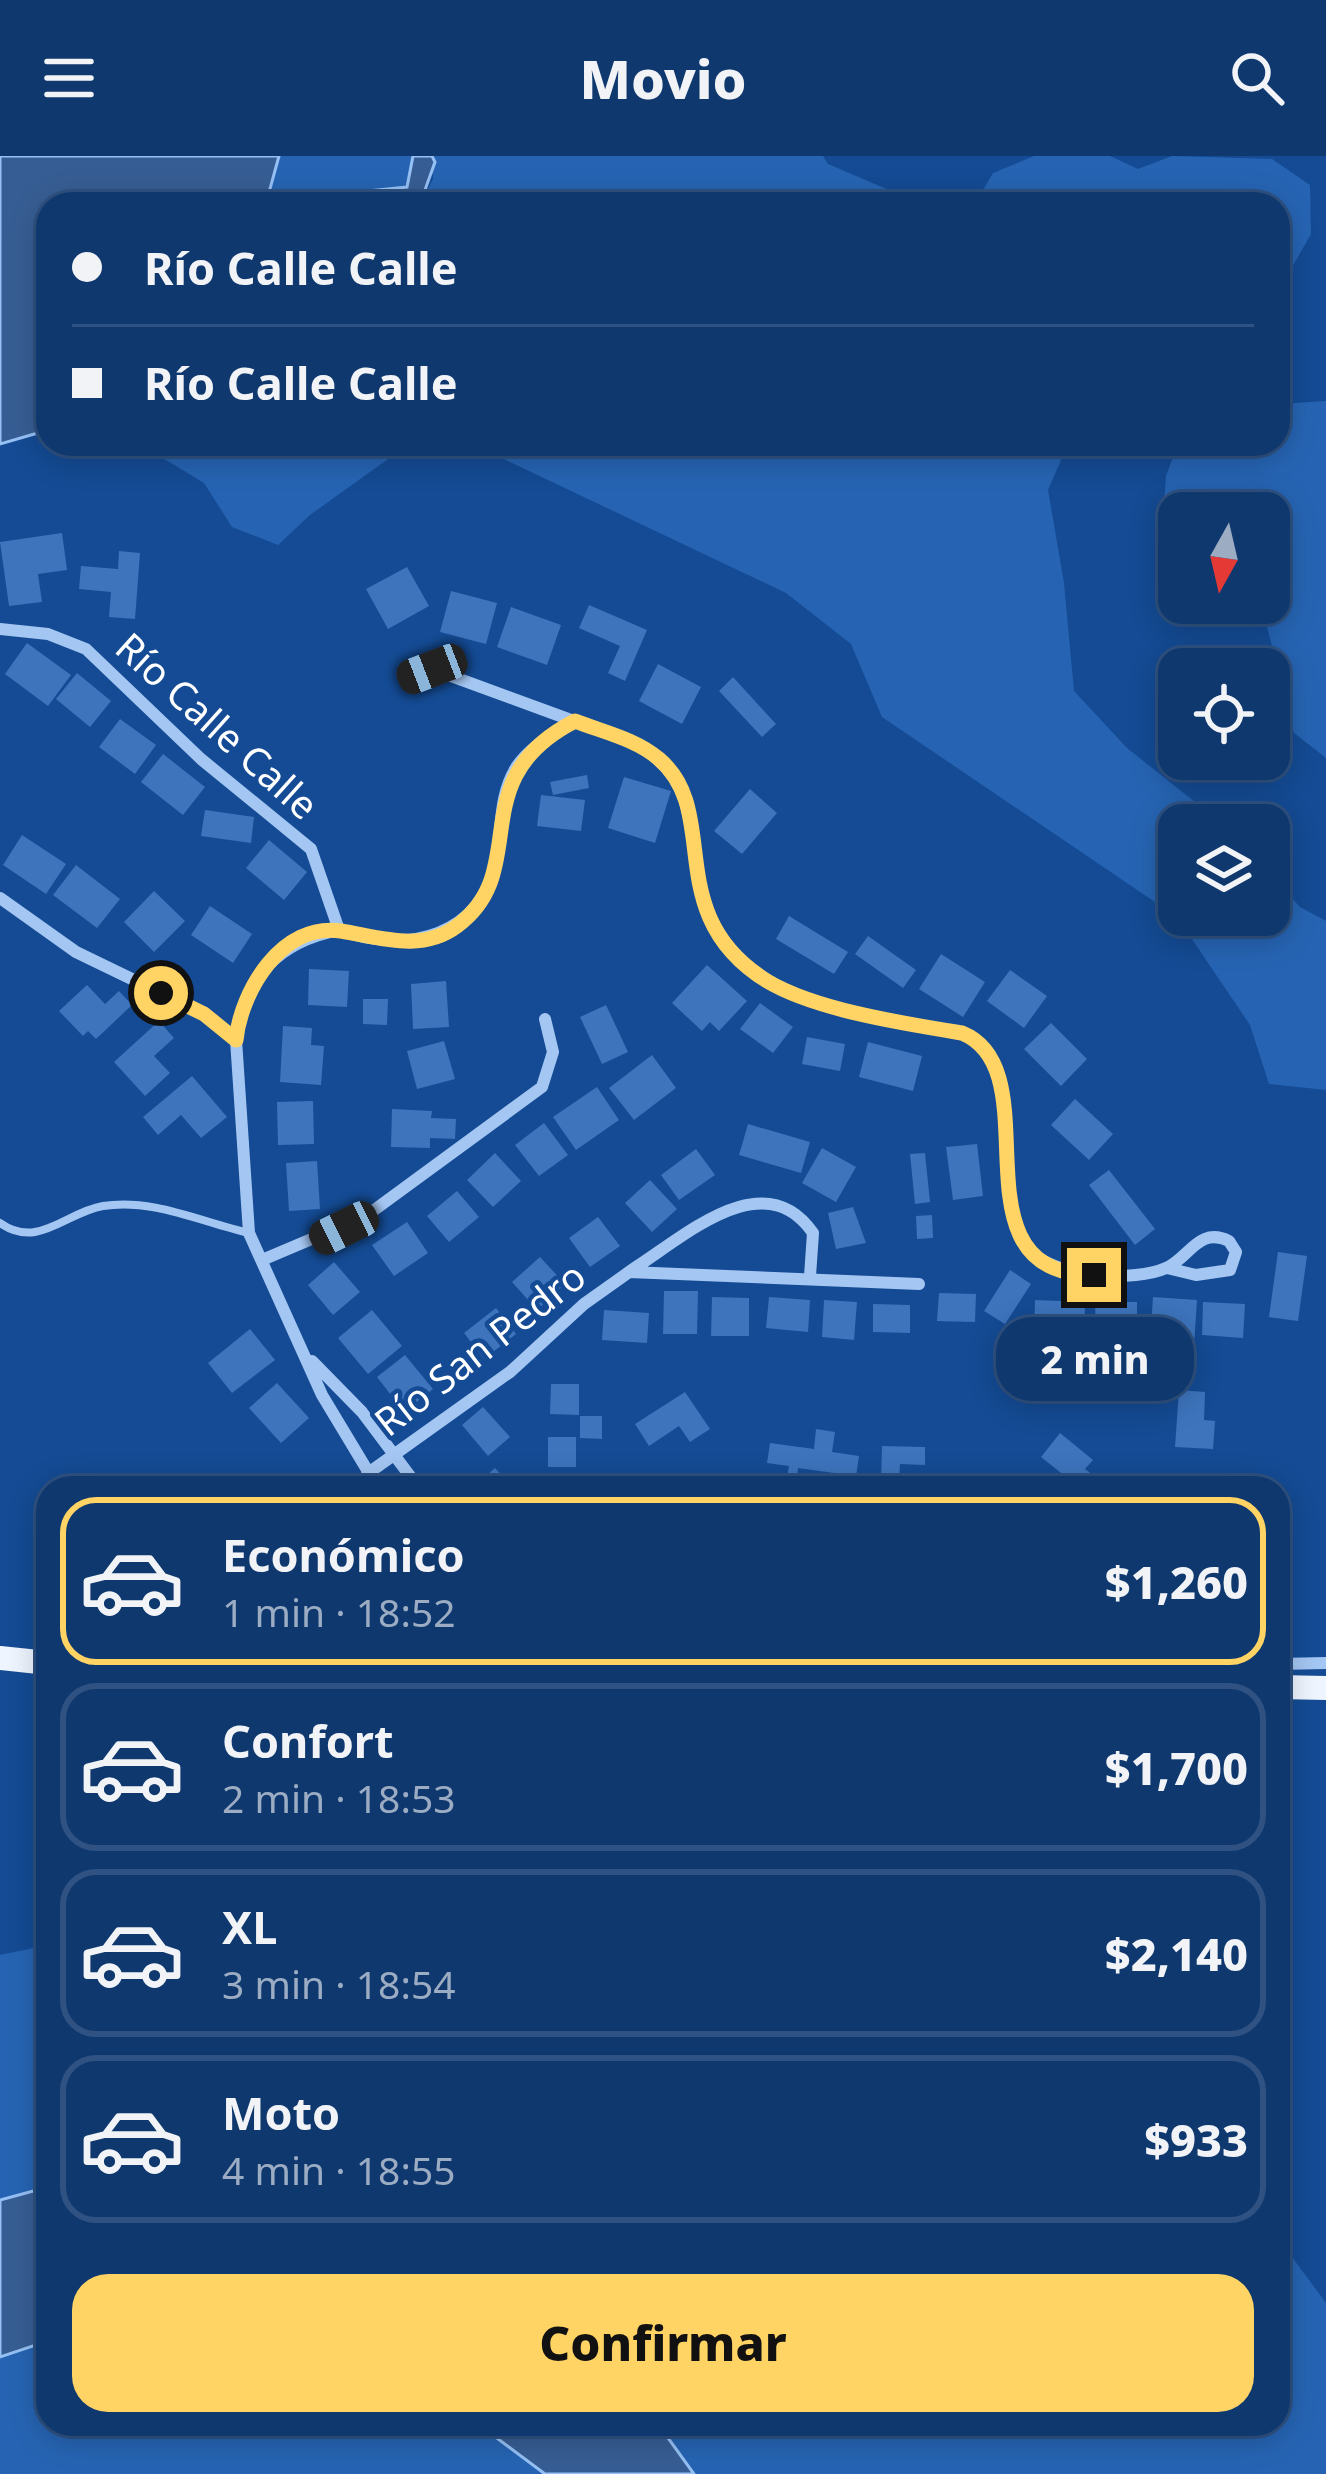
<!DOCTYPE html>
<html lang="es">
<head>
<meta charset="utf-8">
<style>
	body { margin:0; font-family:"Noto Sans",sans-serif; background:#183f74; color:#f1f3f6; height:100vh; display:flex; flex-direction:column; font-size:45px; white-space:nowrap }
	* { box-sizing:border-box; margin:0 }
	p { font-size:39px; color:#9bacc3 }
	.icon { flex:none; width:66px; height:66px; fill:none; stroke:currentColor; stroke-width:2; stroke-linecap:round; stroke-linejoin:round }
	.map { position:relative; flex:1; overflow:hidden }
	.side { position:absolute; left:36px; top:1320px; width:1254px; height:960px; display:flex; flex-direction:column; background:#0f386f; border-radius:36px; box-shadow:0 6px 30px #0003,0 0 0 3px #2f5282 }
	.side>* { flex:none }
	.top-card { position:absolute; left:36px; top:36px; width:1254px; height:264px; border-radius:36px; box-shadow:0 6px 30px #0003,0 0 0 3px #2f5282; display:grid; align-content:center; height:264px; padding:0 36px; background:#0f386f }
	.needle { width:78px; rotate:188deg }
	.controls { position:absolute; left:1158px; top:336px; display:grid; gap:24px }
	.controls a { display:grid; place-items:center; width:132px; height:132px; border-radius:24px; background:#0f386f; box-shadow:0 6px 30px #0003,0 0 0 3px #2f5282; font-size:60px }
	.end { position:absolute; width:54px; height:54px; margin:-27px; border:15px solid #ffd464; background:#111; box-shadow:0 0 0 6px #111 }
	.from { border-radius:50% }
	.bubble { position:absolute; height:84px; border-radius:36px; background:#0f386f; box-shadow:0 6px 30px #0003,0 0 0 3px #2f5282; font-size:39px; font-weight:800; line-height:84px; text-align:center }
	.car { position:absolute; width:36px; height:72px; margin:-36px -18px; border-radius:15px; box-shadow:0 0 9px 3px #0007; background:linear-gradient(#222 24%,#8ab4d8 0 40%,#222 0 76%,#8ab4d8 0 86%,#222 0) }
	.top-card b { display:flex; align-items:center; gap:42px; height:114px; font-size:45px }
	.top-card b+b { border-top:3px solid #2f5282 }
	.top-card i { width:30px; height:30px; background:#f1f3f6 }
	ul { padding:21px 0 0; list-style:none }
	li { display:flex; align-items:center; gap:36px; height:168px; margin:0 24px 18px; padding:0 12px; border:6px solid #2f5282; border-radius:36px }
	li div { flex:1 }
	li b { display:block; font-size:45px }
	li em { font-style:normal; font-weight:800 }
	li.selected { border-color:#ffd464 }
	li>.icon { width:108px; height:108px; stroke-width:1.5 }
	.button { display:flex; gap:24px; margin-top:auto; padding:24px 36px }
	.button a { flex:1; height:138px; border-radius:36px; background:#ffd464; color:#111; font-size:48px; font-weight:800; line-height:138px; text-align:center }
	header { display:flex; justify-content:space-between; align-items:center; height:156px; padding:0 36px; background:#0f386f; font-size:54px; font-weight:800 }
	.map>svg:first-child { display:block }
	.green { fill:#2664b3 }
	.water { fill:#375e94; stroke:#96c1f5; stroke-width:3 }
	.building { fill:#3d74bc }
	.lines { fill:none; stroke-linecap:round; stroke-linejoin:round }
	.lane { stroke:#a4c6f2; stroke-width:8 }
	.street { stroke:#a4c6f2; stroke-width:12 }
	.primary { stroke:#eef5ff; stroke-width:24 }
	.route { stroke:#ffd464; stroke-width:15 }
	.labels { text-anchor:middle; stroke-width:9; stroke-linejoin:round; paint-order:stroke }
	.street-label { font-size:39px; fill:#fff; stroke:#144b94 }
</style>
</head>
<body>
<header><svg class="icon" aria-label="menu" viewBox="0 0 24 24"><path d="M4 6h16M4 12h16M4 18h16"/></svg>Movio<svg class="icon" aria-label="search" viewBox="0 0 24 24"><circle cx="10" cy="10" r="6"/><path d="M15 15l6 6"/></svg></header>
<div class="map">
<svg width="1326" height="2318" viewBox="0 0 1326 2318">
	<rect width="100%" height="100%" fill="#144b94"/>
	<path class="green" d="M279,0H413L407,31L358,36L334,48H272L268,40Z
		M432,0H823L828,8L903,40L941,48H420L433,23Z
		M1034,0H1110L1138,13L1172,0L1272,3L1310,29L1311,78L1278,136V48H975L993,17Z
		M1326,245V602L1294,577L1261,447H1269V357H1179V391L1162,378L1166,320L1178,288H1278V248Z
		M119,288H409L310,359L278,389L232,371L204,327L146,292Z
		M472,288H1068L1048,334L1064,427L1074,535L1127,592L1224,669H1179V759H1269V717L1300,751L1326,765V934L1269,928L1250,869L1177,761L882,561L851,488L786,437Z
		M48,1789V2268H1278V2082L1326,2147V2318H0V1799Z"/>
	<path class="water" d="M0,0H279L268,40L272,48H48V274L0,288Z
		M413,0H432L435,6L420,48H334L358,36L407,31Z
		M48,2031V2185L0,2201V2044Z
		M478,2268H658L694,2318H545Z"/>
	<path class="building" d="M62,377L67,414L38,418L42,446L9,450L0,386Z
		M119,395L140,397L135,463L109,461L111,436L79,433L81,410L118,413Z
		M407,411L429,450L388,473L366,433Z
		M451,435L497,447L486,488L440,476Z
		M589,449L647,474L625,525L608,517L620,490L579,472Z
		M511,451L561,469L547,509L497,491Z
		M27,487L71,519L48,550L5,518Z
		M658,508L701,531L682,568L639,545Z
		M77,517L111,545L90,571L56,543Z
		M733,521L776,568L762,581L719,535Z
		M120,563L156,589L135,618L99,591Z
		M163,598L205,631L183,659L141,626Z
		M587,619L589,632L553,639L550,626Z
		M624,621L671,635L655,687L608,672Z
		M750,633L777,657L742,698L714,675Z
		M541,639L585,644L581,675L537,670Z
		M205,654L254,661L251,687L201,680Z
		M22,679L66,708L46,738L3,709Z
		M269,684L307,716L284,744L246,712Z
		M76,709L120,743L97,772L53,739Z
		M154,735L185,765L154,796L124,766Z
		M210,750L252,778L233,807L191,779Z
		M789,760L848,796L834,818L776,783Z
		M868,780L916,814L903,832L855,798Z
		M941,798L985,826L963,861L919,833Z
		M707,809L747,845L719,875L710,866L702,875L672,847Z
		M309,813L349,815L347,851L308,849Z
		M1010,814L1047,840L1024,872L987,845Z
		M446,825L449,871L413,873L411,828Z
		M87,829L105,848L119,835L132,849L96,883L88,875L83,880L59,855Z
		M363,843H388L387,869L363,868Z
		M760,847L793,871L773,897L740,873Z
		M606,849L628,896L602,908L580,861Z
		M159,865L174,882L154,900L170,917L145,940L114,906Z
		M1051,867L1087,903L1061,930L1024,893Z
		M283,870L312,872L311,889L324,890L321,929L280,926Z
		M807,881L845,888L840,915L802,908Z
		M444,885L455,923L417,933L407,895Z
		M868,886L922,900L913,935L859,921Z
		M652,899L676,932L634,964L609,932Z
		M192,920L227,961L201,982L181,959L158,979L143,961Z
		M597,931L619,964L576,994L553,961Z
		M1075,943L1113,978L1089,1004L1051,969Z
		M313,945L314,988L278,989L277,946Z
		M392,953L432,955L431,962L456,963L455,983L430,982V992L391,991Z
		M544,967L568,999L539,1020L515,989Z
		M748,968L810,986L801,1017L739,999Z
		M977,988L983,1040L953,1044L946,991Z
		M822,992L856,1011L836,1046L802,1027Z
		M696,993L715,1019L679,1044L661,1019Z
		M495,997L521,1025L493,1051L467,1024Z
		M925,997L930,1046L915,1048L910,998Z
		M317,1005L320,1053L289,1055L286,1007Z
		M1109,1014L1155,1073L1135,1089L1089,1029Z
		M650,1024L677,1053L652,1076L625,1047Z
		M457,1035L479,1061L449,1086L427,1060Z
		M853,1051L866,1087L836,1093L828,1057Z
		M932,1059L933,1082L917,1083L916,1060Z
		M598,1061L620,1090L590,1111L569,1082Z
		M407,1066L428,1097L394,1120L372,1089Z
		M1278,1096L1307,1100L1298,1165L1269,1161Z
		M540,1101L565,1128L537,1154L512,1126Z
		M334,1106L360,1136L333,1159L308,1129Z
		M1010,1114L1031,1128L1005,1168L984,1155Z
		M664,1135H698L697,1178H663Z
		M939,1137L976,1138L975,1166L937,1165Z
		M712,1141L749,1142V1180H711Z
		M769,1141L810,1144L808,1176L766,1172Z
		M1153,1141L1197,1144L1194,1190L1150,1187Z
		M824,1144L857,1146L854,1184L822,1181Z
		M1035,1144L1085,1146L1084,1183L1034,1182Z
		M1095,1146H1137V1177H1096Z
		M1203,1146L1245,1148L1243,1182L1202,1179Z
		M873,1148L910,1149V1177L873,1176Z
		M496,1152L516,1178L484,1203L464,1177Z
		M372,1154L402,1190L368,1218L338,1182Z
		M604,1154L649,1157L647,1187L602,1184Z
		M250,1173L275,1204L232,1237L208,1207Z
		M405,1199L433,1233L404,1256L377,1221Z
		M277,1227L309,1262L281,1287L249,1252Z
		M551,1228H579V1259L550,1258Z
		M1179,1234L1205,1236L1204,1264L1215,1265L1213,1293L1175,1291Z
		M685,1236L710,1273L690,1286L679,1270L649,1290L635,1268Z
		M483,1251L510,1281L488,1300L462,1269Z
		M580,1260H602V1283L580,1282Z
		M816,1273L835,1276L832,1296L859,1300L856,1320L798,1312L797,1322L787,1321L789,1310L767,1307L770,1287L814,1293Z
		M1060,1277L1093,1304L1085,1313L1110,1332H1080L1041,1301Z
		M548,1281H576V1311H548Z
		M882,1290L925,1291V1309L900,1308L899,1327L881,1326Z
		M495,1312L513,1332H472Z"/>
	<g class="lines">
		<path class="lane" d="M0,1067C38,1094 66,1056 103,1050C152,1042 201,1066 249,1077
			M762,1332L853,1331"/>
		<path class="street" d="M0,473L48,478L86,493L201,603L311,693L339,774C406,799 484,781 497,700C502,669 499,638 517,610C531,590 554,576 575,565
			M405,523L432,513L631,586C733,634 655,744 758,818C805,853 904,867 962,877C1037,909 980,1043 1033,1097C1058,1122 1135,1126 1166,1112C1189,1102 1199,1070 1229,1085L1236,1096L1230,1114L1196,1119L1167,1112
			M0,742L76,796L204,858L236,884L249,1077L322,1239L378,1332
			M236,884C242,823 279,785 339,774
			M262,1104L366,1060L542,931L553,896L545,863
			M630,1115C682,1083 763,1005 813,1077L810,1120
			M312,1205L362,1256L419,1332
			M367,1318L510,1216L584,1148L629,1116L919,1128
			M1278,1508L1326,1507"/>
		<path class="primary" d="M0,1502L48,1507
			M1278,1531L1326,1532"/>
	</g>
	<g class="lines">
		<path class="route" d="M161,837L204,858L236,884C241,835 282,766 341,775C379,781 421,797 457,770C534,713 460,624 575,565C603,576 636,583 659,603C723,657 659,758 767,825C815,854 906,868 962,877C1055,915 946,1119 1094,1119"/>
	</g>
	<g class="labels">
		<g class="street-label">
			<text transform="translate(217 570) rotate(42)" y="14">Río Calle Calle</text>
			<text transform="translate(480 1193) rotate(-38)" y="14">Río San Pedro</text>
		</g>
	</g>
</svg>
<div class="controls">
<a><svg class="needle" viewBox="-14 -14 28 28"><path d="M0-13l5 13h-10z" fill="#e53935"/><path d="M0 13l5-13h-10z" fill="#9bacc3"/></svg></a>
<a><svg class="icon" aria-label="locate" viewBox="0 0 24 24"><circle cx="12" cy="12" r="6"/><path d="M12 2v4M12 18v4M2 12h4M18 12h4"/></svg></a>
<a><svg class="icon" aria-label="layers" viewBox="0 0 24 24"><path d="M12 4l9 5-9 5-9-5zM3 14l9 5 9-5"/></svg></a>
</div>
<i class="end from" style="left:161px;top:837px"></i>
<i class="end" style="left:1094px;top:1119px"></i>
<div class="bubble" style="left:996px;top:1161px;width:198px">2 min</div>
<i class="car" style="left:432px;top:513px;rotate:249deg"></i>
<i class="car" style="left:344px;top:1072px;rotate:244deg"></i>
<div class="top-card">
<b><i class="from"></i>Río Calle Calle</b>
<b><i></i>Río Calle Calle</b>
</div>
<section class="side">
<ul>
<li class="selected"><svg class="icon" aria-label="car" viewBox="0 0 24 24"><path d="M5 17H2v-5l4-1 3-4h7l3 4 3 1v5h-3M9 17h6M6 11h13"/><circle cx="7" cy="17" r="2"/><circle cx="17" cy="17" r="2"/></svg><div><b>Económico</b><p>1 min · 18:52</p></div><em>$1,260</em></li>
<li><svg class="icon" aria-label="car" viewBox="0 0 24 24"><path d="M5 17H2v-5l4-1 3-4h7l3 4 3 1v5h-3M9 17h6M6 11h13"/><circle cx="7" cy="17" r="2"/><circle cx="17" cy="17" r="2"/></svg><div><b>Confort</b><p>2 min · 18:53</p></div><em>$1,700</em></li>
<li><svg class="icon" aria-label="car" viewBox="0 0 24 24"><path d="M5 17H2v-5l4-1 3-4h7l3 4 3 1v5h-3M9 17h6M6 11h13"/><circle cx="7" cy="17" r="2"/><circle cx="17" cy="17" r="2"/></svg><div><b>XL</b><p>3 min · 18:54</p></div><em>$2,140</em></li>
<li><svg class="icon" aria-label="car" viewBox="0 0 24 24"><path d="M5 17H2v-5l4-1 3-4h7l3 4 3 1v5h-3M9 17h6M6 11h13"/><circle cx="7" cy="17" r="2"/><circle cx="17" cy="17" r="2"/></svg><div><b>Moto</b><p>4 min · 18:55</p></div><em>$933</em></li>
</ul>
<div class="button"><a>Confirmar</a></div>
</section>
</div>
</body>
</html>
